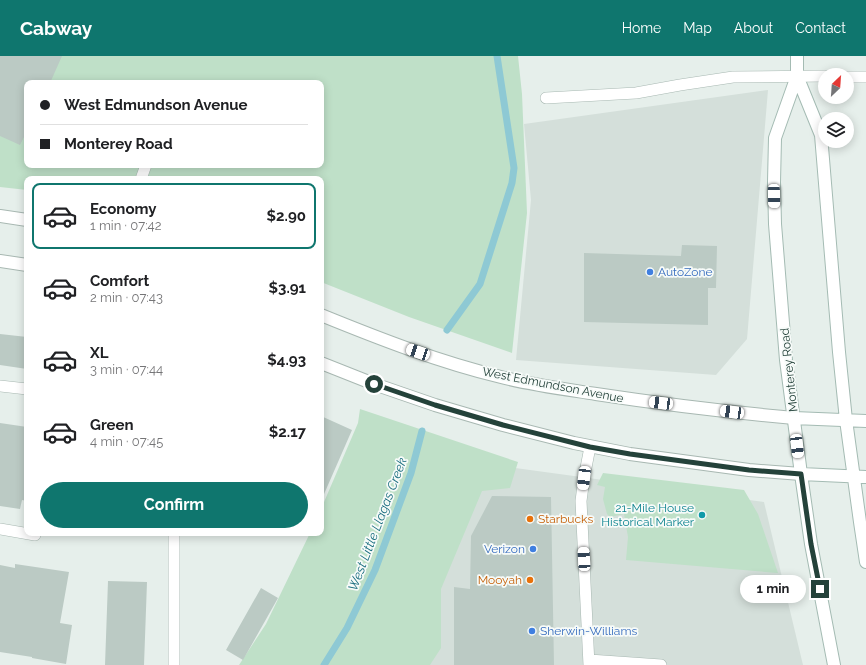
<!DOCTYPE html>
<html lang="en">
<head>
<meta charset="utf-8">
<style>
	body { margin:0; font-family:Raleway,sans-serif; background:#f2f2f2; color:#202124; height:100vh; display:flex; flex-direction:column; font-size:15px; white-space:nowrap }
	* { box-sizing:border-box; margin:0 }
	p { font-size:13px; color:#757577 }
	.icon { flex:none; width:22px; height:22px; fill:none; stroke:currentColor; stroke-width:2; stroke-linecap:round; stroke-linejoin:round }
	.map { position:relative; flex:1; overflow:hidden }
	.panel { position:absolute; left:24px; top:120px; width:300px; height:360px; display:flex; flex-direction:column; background:#fff; border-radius:8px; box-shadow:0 2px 10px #0003 }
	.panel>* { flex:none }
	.guide { position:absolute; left:24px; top:24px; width:300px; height:88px; border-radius:8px; box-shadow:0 2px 10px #0003; display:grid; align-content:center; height:88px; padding:0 16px; background:#fff }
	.needle { width:26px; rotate:25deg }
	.tools { position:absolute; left:818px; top:12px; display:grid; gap:8px }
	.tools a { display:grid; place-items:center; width:36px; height:36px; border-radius:50%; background:#fff; box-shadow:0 2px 10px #0003; font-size:20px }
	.end { position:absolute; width:18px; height:18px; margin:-9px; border:5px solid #24423a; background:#fff; box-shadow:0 0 0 2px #fff }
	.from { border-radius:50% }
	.bubble { position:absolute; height:28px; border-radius:14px; background:#fff; box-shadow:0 2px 10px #0003; font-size:13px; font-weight:700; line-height:28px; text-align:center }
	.car { position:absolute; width:12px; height:24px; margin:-12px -6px; border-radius:5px; box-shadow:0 0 3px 1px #0007; background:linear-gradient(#fff 24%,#345 0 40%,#fff 0 76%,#345 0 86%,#fff 0) }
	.guide b { display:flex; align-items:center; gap:14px; height:38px; font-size:15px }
	.guide b+b { border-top:1px solid #e0e0e0 }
	.guide i { width:10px; height:10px; background:#202124 }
	ul { padding:7px 0 0; list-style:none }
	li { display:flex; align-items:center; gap:12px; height:66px; margin:0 8px 6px; padding:0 8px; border:2px solid transparent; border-radius:8px }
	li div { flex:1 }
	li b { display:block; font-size:15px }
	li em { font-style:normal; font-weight:700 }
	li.current { border-color:#0f766e }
	li>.icon { width:36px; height:36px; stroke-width:1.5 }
	.primary-button { display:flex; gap:8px; margin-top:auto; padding:8px 16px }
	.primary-button a { flex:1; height:46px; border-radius:24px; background:#0f766e; color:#fff; font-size:16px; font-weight:700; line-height:46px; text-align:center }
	header { display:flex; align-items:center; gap:24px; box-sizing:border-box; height:56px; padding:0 20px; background:#0f766e; color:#fff }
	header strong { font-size:19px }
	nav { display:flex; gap:22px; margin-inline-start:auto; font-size:14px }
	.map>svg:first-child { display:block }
	.built { fill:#d4dfda }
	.green { fill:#bfe0c8; fill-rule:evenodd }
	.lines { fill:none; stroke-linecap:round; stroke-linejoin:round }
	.stream { stroke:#8ec9d4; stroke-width:7 }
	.building { fill:#bbcac4 }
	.service-casing { stroke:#a8b8b2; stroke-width:12 }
	.tertiary-casing { stroke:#a8b8b2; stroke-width:14 }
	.secondary-casing { stroke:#a4bbb3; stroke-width:14 }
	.service { stroke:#fff; stroke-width:11 }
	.tertiary { stroke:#fff; stroke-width:12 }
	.secondary { stroke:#fff; stroke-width:12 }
	.route { stroke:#24423a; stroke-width:5 }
	.shop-dot { fill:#3f7fe0; stroke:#f7fbf9; stroke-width:1.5 }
	.culture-dot { fill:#0f9aa8; stroke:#f7fbf9; stroke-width:1.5 }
	.food-dot { fill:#e8710a; stroke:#f7fbf9; stroke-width:1.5 }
	.labels { text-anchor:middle; stroke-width:3.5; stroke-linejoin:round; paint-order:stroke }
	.shop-label { font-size:12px; fill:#366cbe; stroke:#f7fbf9; text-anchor:start }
	.street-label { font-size:12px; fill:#24423a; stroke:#f7fbf9 }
	.culture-label { font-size:12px; fill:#0d838f; stroke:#f7fbf9; text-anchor:end }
	.food-label { font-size:12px; fill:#c56008; stroke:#f7fbf9; text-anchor:start }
	.water-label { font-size:13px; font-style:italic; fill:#1c6f80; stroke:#f7fbf9 }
</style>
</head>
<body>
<header>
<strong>Cabway</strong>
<nav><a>Home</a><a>Map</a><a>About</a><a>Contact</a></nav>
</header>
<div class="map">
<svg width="866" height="609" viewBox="0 0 866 609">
	<rect width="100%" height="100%" fill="#e6efeb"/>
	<path class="built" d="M768,34L747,283L716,319L516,304L531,144L524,68Z
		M478,407L764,446L803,609H406Z"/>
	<path class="green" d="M0,0H518L522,38L527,157L512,297L409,261L321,226V123H27V134L0,131ZM27,27H321V109H27Z
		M360,353L518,406L510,432L482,435L441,533V592L430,609H239L266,568L310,477H321V453L358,367Z
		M603,417L744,434L758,458L778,517L626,504L628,481L624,458L610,461L607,458L603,443L605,431L597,429Z"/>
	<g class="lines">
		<path class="stream" d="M447,274L480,228L512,127L514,112L497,0
			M324,609L347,572L375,514L411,417L422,375"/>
	</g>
	<path class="building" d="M0,0H62L50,27H27V75L20,89L0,80Z
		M682,189L717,190L716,232H708V269L584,266V197L681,200Z
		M0,278L27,281V313L0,309Z
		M321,360L352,374L321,445Z
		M0,367L27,371V445L22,444L20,453L0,450Z
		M492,440L551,441L554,609H454V531L470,533L471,480Z
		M15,508L69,516L60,567L72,569L66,608L32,602V601L0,596V509L15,512Z
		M108,525L147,526L144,609H105Z
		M261,532L278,542L243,604L226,594Z"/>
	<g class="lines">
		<g class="service-casing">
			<path id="service" d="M847,21H866
				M546,42L636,37L680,29L733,21L825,20
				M141,123L146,109
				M0,330L27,333
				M0,473L35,479
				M589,604L661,609
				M174,609V477
				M589,609L581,445L584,422L590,391"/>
		</g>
		<g class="tertiary-casing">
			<path id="tertiary" d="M0,160L27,164
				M0,205L27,209
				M321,259C380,283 439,306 501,321C532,329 564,333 596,338C662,348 728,356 794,362
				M321,307L374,328L435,349L503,369L574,387L630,398L749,414L801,418"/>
		</g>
		<g class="secondary-casing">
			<path id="secondary" d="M797,0V20L775,82L774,126L775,168L786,304L801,418L811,488L834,609
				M797,20L821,79L839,296L846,364L860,466L866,506
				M794,362L866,365
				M801,418L866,421"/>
		</g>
		<use href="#service" class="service"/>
		<use href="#tertiary" class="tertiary"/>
		<use href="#secondary" class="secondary"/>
	</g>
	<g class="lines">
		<path class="route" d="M374,328L435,349L503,369L590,391L630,398L749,414L801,418L811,488L820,533"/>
	</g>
	<g class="shop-dot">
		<circle cx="650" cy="216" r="4"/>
		<circle cx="533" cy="493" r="4"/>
		<circle cx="532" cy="575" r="4"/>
	</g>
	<circle class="culture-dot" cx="702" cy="459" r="4"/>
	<g class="food-dot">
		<circle cx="530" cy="463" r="4"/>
		<circle cx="530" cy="524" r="4"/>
	</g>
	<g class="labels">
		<g class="shop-label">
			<text x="658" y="220">AutoZone</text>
			<text x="525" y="497" text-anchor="end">Verizon</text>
			<text x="540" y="579">Sherwin-Williams</text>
		</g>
		<g class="street-label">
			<text transform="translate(789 314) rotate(-96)" y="4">Monterey Road</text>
			<text transform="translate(553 329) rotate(11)" y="4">West Edmundson Avenue</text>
		</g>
		<g class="culture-label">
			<text x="694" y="456">21-Mile House<tspan x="694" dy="14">Historical Marker</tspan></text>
		</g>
		<g class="food-label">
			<text x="538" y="467">Starbucks</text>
			<text x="522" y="528" text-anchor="end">Mooyah</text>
		</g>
		<g class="water-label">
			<text transform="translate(377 468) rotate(-69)" y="5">West Little Llagas Creek</text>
		</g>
	</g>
</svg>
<div class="tools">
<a><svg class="needle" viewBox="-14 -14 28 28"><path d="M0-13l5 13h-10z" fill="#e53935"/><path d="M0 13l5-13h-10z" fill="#757577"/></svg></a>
<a><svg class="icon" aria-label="layers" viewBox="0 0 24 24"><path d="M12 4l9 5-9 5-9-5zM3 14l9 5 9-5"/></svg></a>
</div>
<i class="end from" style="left:374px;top:328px"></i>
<i class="end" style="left:820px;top:533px"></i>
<div class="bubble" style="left:740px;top:519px;width:66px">1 min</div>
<i class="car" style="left:774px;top:140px;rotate:179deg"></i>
<i class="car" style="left:418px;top:296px;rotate:289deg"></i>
<i class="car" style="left:661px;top:347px;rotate:277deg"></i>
<i class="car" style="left:732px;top:356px;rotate:278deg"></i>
<i class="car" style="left:797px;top:390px;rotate:173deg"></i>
<i class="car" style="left:584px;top:422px;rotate:187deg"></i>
<i class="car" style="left:584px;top:503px;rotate:357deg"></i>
<div class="guide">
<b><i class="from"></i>West Edmundson Avenue</b>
<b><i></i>Monterey Road</b>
</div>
<section class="panel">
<ul>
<li class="current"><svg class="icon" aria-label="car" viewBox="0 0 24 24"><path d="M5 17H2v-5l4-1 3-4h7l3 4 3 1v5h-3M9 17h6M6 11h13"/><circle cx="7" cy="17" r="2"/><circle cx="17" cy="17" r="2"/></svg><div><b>Economy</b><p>1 min · 07:42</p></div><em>$2.90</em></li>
<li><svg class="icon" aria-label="car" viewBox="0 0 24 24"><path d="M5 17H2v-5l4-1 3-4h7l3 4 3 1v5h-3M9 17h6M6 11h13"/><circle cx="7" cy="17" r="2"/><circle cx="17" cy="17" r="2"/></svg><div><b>Comfort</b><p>2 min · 07:43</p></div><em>$3.91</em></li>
<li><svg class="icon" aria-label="car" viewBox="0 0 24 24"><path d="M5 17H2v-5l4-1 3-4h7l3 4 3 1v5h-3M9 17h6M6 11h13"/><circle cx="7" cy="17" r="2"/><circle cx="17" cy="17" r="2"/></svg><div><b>XL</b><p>3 min · 07:44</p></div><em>$4.93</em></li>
<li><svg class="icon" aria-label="car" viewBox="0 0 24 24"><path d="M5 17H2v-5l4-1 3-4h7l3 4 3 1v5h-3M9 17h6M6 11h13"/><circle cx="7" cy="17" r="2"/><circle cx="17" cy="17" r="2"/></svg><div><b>Green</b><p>4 min · 07:45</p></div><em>$2.17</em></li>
</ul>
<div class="primary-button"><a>Confirm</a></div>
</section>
</div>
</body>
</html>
